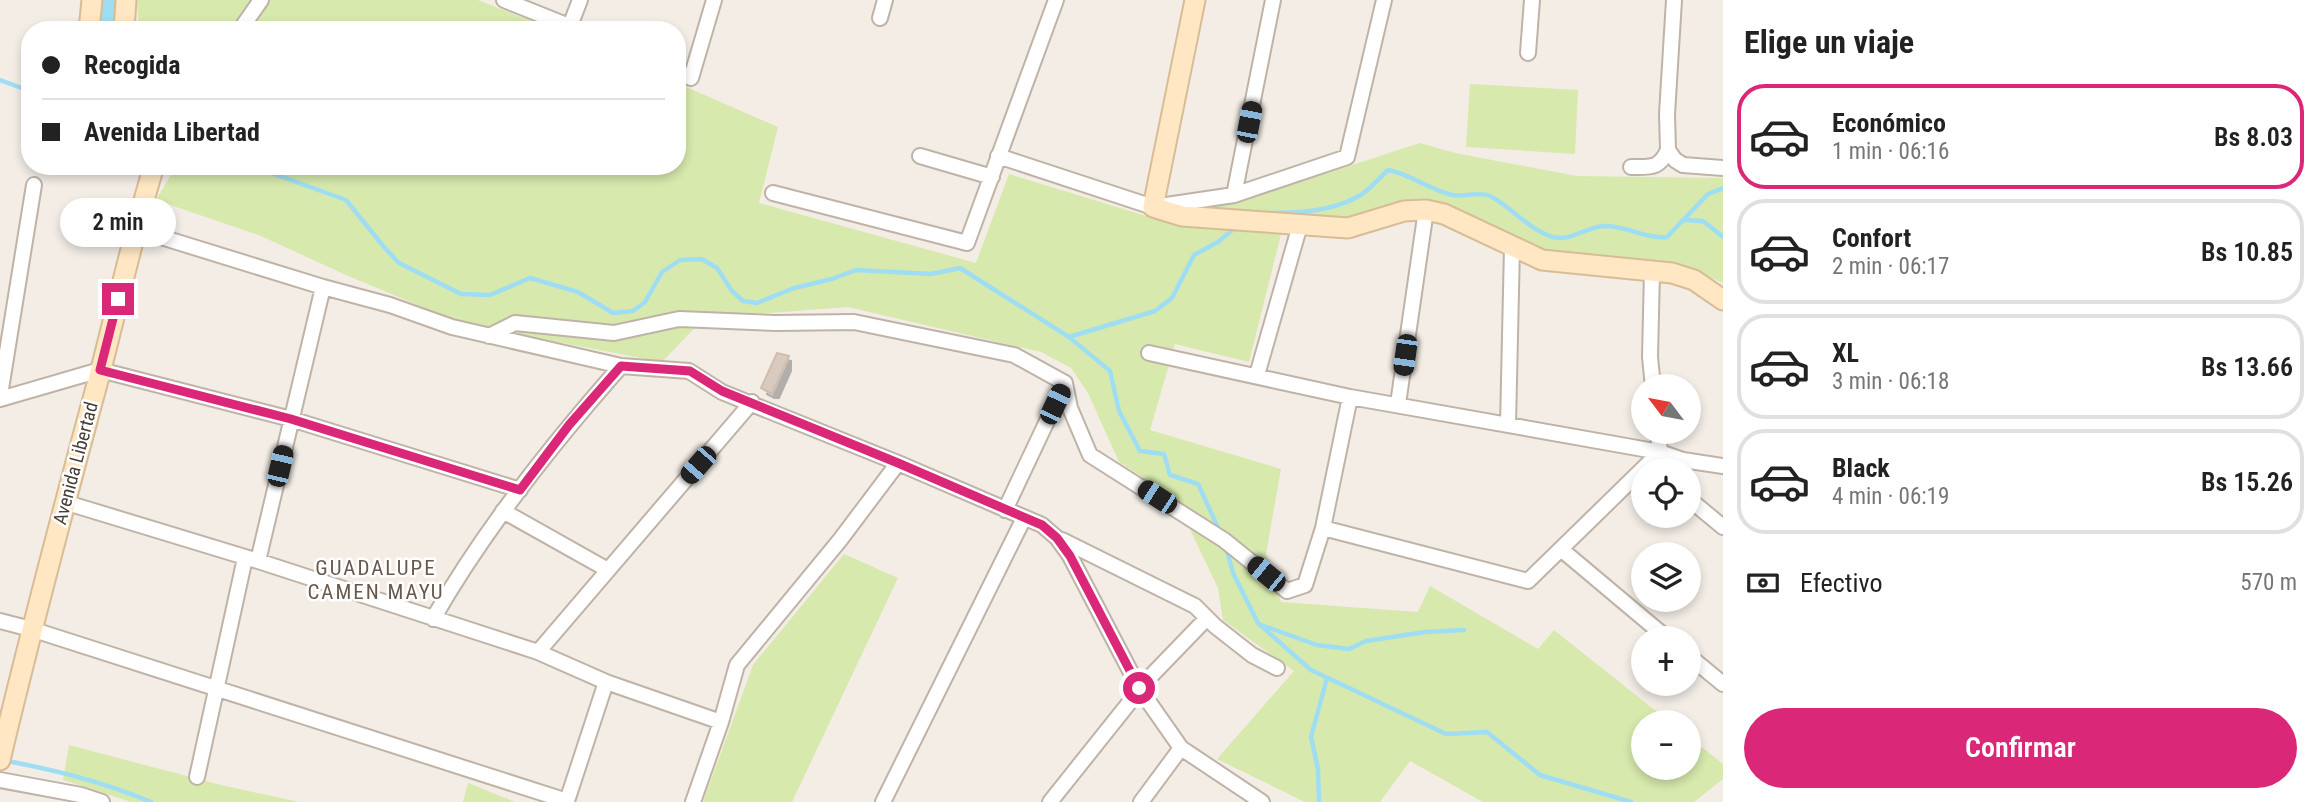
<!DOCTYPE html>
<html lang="es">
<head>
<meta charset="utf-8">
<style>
	body { margin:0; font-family:"Roboto Condensed",sans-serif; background:#f2f2f2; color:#222; height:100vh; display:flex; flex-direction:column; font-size:26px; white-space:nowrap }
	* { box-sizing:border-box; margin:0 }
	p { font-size:23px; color:#767676 }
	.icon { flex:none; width:38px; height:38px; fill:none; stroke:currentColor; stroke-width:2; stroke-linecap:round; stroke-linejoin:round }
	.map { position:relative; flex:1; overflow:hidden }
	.side { display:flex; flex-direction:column; background:#fff; width:595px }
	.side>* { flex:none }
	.hud { position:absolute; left:21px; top:21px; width:665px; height:154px; border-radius:28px; box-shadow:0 4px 10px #0003; display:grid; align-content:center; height:154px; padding:0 21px; background:#fff }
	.needle { width:46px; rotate:302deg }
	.tools { position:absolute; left:1631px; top:374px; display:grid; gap:14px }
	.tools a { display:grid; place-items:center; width:70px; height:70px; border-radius:50%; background:#fff; box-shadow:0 4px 10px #0003; font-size:35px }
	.end { position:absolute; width:32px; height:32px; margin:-16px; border:9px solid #db2777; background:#fff; box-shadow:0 0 0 4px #fff }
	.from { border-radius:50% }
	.bubble { position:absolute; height:49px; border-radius:24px; background:#fff; box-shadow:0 4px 10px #0003; font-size:23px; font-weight:600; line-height:49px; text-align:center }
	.car { position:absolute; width:21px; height:42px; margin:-21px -10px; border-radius:9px; box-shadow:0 0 5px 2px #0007; background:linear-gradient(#222 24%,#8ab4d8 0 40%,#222 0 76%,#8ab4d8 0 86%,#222 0) }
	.hud b { display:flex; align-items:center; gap:24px; height:66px; font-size:26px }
	.hud b+b { border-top:2px solid #e0e0e0 }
	.hud i { width:18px; height:18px; background:#222 }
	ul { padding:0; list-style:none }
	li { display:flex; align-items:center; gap:21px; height:105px; margin:0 14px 10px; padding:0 7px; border:4px solid #e0e0e0; border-radius:28px }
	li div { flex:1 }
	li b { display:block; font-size:26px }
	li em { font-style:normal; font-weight:600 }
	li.selected { border-color:#db2777 }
	li>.icon { width:63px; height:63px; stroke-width:1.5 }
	h2 { padding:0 21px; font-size:32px; line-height:84px }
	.pay { display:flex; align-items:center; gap:18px; height:77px; padding:0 21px; font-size:26px }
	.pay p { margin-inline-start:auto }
	.primary-button { display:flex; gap:14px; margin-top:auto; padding:14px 21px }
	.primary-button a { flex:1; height:80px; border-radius:42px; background:#db2777; color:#fff; font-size:28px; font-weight:600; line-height:80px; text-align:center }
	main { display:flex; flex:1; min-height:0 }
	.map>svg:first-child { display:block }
	.green { fill:#d7e9ad }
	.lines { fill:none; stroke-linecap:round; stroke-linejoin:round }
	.stream { stroke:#9fdef2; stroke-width:4.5 }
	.canal { stroke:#9fdef2; stroke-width:16 }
	.building { fill:#d8cabe; stroke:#d0bdae; stroke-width:2; filter:url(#shadow) }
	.street-casing { stroke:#bfb3a8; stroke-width:18 }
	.secondary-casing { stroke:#d8bc96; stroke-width:23 }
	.street { stroke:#fff; stroke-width:14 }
	.secondary { stroke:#ffe7c4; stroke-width:19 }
	.route { stroke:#db2777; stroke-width:9 }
	.labels { text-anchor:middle; stroke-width:5; stroke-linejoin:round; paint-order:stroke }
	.street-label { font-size:19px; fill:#463d35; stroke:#fff }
	.neighbourhood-label { font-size:21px; letter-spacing:2px; fill:#69594c; stroke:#fff }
</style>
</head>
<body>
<main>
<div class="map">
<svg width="1723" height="802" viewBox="0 0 1723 802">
	<defs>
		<filter id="shadow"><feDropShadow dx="6" dy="6" stdDeviation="0" flood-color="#0004"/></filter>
	</defs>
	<rect width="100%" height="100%" fill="#f3ede6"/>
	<path class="green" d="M137,0H478L555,30H139Z
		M677,83L778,127L759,203L976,263L1009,174L1179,226L1281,234L1249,362L1175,344L1150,430L1281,469L1266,554L1281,602L1418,612L1430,586L1538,649L1554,630L1671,723H1643V768H1689V737L1723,764V779L1694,802H1483L1410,761L1380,802H1305L1217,759L1294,671L1223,620L1218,588L1175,498L1119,462L1088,393L1071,368L1041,352L848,307L754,314L709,313L662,362L526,336L451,319L346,275L261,236L156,200L176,166H677Z
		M1470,84L1578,90L1575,154L1466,147Z
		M1420,143L1455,153L1577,176L1723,178V283L1688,267L1551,253L1505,234L1441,203L1403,201L1343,219L1200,209L1235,203Z
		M844,554L898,578L792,802H703L753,665Z
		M69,745L221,785L299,802H131L63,780Z
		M468,783L515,802H463Z"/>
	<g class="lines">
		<path class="stream" d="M0,80L30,91
			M252,166L346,200L384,247L399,263L461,294L490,295L530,278L578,292L613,313L633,311L645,302L662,272L680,260L702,259L717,268L732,291L743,301L757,303L794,288L832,279L856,270L931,274L960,268L1069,337L1110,371L1119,411L1140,451L1164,454L1170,475L1198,484L1220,532
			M1266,213C1297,213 1331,212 1359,196C1370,190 1379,178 1388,170C1411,174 1429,190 1453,195C1465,197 1479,191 1490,196C1510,206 1532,232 1553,237C1570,242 1586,227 1604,226C1629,226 1644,239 1667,237L1708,194L1723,188
			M1684,220L1703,221L1723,237
			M1069,337L1155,311L1172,298L1194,255L1218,242L1237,226
			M1226,547L1233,573L1258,623L1311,670L1446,734L1487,732L1540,775L1631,802
			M1261,625L1317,645L1349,649L1366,641L1425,632L1464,630
			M12,762C60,771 106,783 151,802
			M1319,802L1318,769L1311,737L1327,678"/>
		<path class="canal" d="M108,30L110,0"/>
	</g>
	<path class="building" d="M777,353L789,356L772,394L761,388Z"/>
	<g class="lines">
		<g class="street-casing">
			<path id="street" d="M504,0L579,30
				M1674,0L1667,114L1668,150L1675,160L1683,165L1723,168
				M880,18L885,0
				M570,26L580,0
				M240,30L261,0
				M1528,53L1532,0
				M677,72L691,78L714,0
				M920,156L992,177
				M998,156L1153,207L1234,195L1347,157L1384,0
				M1631,167C1651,167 1659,169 1668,150
				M773,193L967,243L1056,0
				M1234,195L1273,0
				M135,229L323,287L390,305L452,327L621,366L689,371L722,392L898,463L1042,525L1057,538L1070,556L1139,688L1181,748L1141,802
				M1652,271L1650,357L1653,387
				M489,336L515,323L614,333L679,319L775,323L854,322L1014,355L1065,383L1070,408L1090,455L1224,540L1287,591L1305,585L1323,528L1350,397
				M1149,353L1350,397L1660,452L1683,460L1723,466
				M1257,375L1300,225
				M0,395L34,185
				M0,399L100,370L291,419L520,490
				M1398,404L1426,210
				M1508,425L1512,247
				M1658,432L1660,452L1666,471
				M1689,499L1723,527
				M64,502L258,561L538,652L606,682L721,722
				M1005,510L1065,383
				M503,511L608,570
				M1323,528L1528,581L1660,452
				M1062,540L1195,606L1215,626L1252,655L1277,668
				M1562,550L1668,639
				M258,561L323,287
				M433,619C485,528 552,444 621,366
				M0,621L31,629L567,801L606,682
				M538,652L752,402
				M1689,656L1723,684
				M1181,748L1262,802
				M197,777L245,558
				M0,780L81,795L102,802
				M693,802L721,722L737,665L840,540L898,463
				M883,802L1024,518
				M1050,802L1149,678L1207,618"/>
		</g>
		<g class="secondary-casing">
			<path id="secondary" d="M1195,0L1153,207L1182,216L1348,228L1404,211L1426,210L1444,214L1542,260L1672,273L1694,280L1723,300
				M89,30L92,0
				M124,30L126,0
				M0,760C31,630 65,502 100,373C118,304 133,234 154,166"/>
		</g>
		<use href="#street" class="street"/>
		<use href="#secondary" class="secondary"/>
	</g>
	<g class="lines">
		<path class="route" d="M118,299L100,370L291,419L520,490L569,425L621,366L690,371L722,391L898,463L1042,525L1057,538L1070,556L1139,688"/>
	</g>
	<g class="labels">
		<g class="street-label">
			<text transform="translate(75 463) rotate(-75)" y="7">Avenida Libertad</text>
		</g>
		<g class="neighbourhood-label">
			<text x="376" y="575">GUADALUPE<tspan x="376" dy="24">CAMEN MAYU</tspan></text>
		</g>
	</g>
</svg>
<div class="tools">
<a><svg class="needle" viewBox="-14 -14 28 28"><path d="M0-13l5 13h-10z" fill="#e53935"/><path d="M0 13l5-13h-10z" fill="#767676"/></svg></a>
<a><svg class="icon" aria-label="locate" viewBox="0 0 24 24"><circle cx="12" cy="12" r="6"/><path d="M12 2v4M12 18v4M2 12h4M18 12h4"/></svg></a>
<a><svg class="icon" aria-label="layers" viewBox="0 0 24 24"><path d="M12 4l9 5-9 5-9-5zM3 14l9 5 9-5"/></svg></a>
<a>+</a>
<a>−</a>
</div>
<i class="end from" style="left:1139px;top:688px"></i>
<i class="end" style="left:118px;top:299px"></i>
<div class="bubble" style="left:60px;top:198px;width:116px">2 min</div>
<i class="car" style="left:1249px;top:122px;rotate:11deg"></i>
<i class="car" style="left:1405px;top:355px;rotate:188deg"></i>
<i class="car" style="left:1055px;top:404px;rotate:25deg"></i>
<i class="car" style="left:698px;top:465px;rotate:221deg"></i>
<i class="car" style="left:280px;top:466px;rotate:13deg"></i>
<i class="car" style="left:1157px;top:497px;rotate:303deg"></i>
<i class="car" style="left:1266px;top:574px;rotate:309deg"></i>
<div class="hud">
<b><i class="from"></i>Recogida</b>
<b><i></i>Avenida Libertad</b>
</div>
</div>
<section class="side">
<h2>Elige un viaje</h2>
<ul>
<li class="selected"><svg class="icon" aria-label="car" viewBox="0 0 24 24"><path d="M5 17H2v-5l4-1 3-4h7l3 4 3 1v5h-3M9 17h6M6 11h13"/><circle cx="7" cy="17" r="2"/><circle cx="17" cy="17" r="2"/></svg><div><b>Económico</b><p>1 min · 06:16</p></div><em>Bs 8.03</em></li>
<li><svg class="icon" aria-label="car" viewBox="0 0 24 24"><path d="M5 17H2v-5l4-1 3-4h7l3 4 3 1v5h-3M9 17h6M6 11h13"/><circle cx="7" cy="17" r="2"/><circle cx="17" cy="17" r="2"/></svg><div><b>Confort</b><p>2 min · 06:17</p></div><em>Bs 10.85</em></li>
<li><svg class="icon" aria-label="car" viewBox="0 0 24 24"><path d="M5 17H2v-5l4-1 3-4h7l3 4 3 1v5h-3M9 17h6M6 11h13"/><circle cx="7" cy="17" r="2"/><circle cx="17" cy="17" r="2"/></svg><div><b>XL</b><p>3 min · 06:18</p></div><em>Bs 13.66</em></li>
<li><svg class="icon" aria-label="car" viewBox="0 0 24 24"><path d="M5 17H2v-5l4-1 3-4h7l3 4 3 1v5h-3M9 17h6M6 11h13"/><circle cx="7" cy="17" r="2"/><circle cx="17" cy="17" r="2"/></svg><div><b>Black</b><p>4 min · 06:19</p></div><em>Bs 15.26</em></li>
</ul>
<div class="pay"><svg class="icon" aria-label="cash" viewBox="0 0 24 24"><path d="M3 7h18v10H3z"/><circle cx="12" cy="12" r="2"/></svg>Efectivo<p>570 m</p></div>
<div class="primary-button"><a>Confirmar</a></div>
</section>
</main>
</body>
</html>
